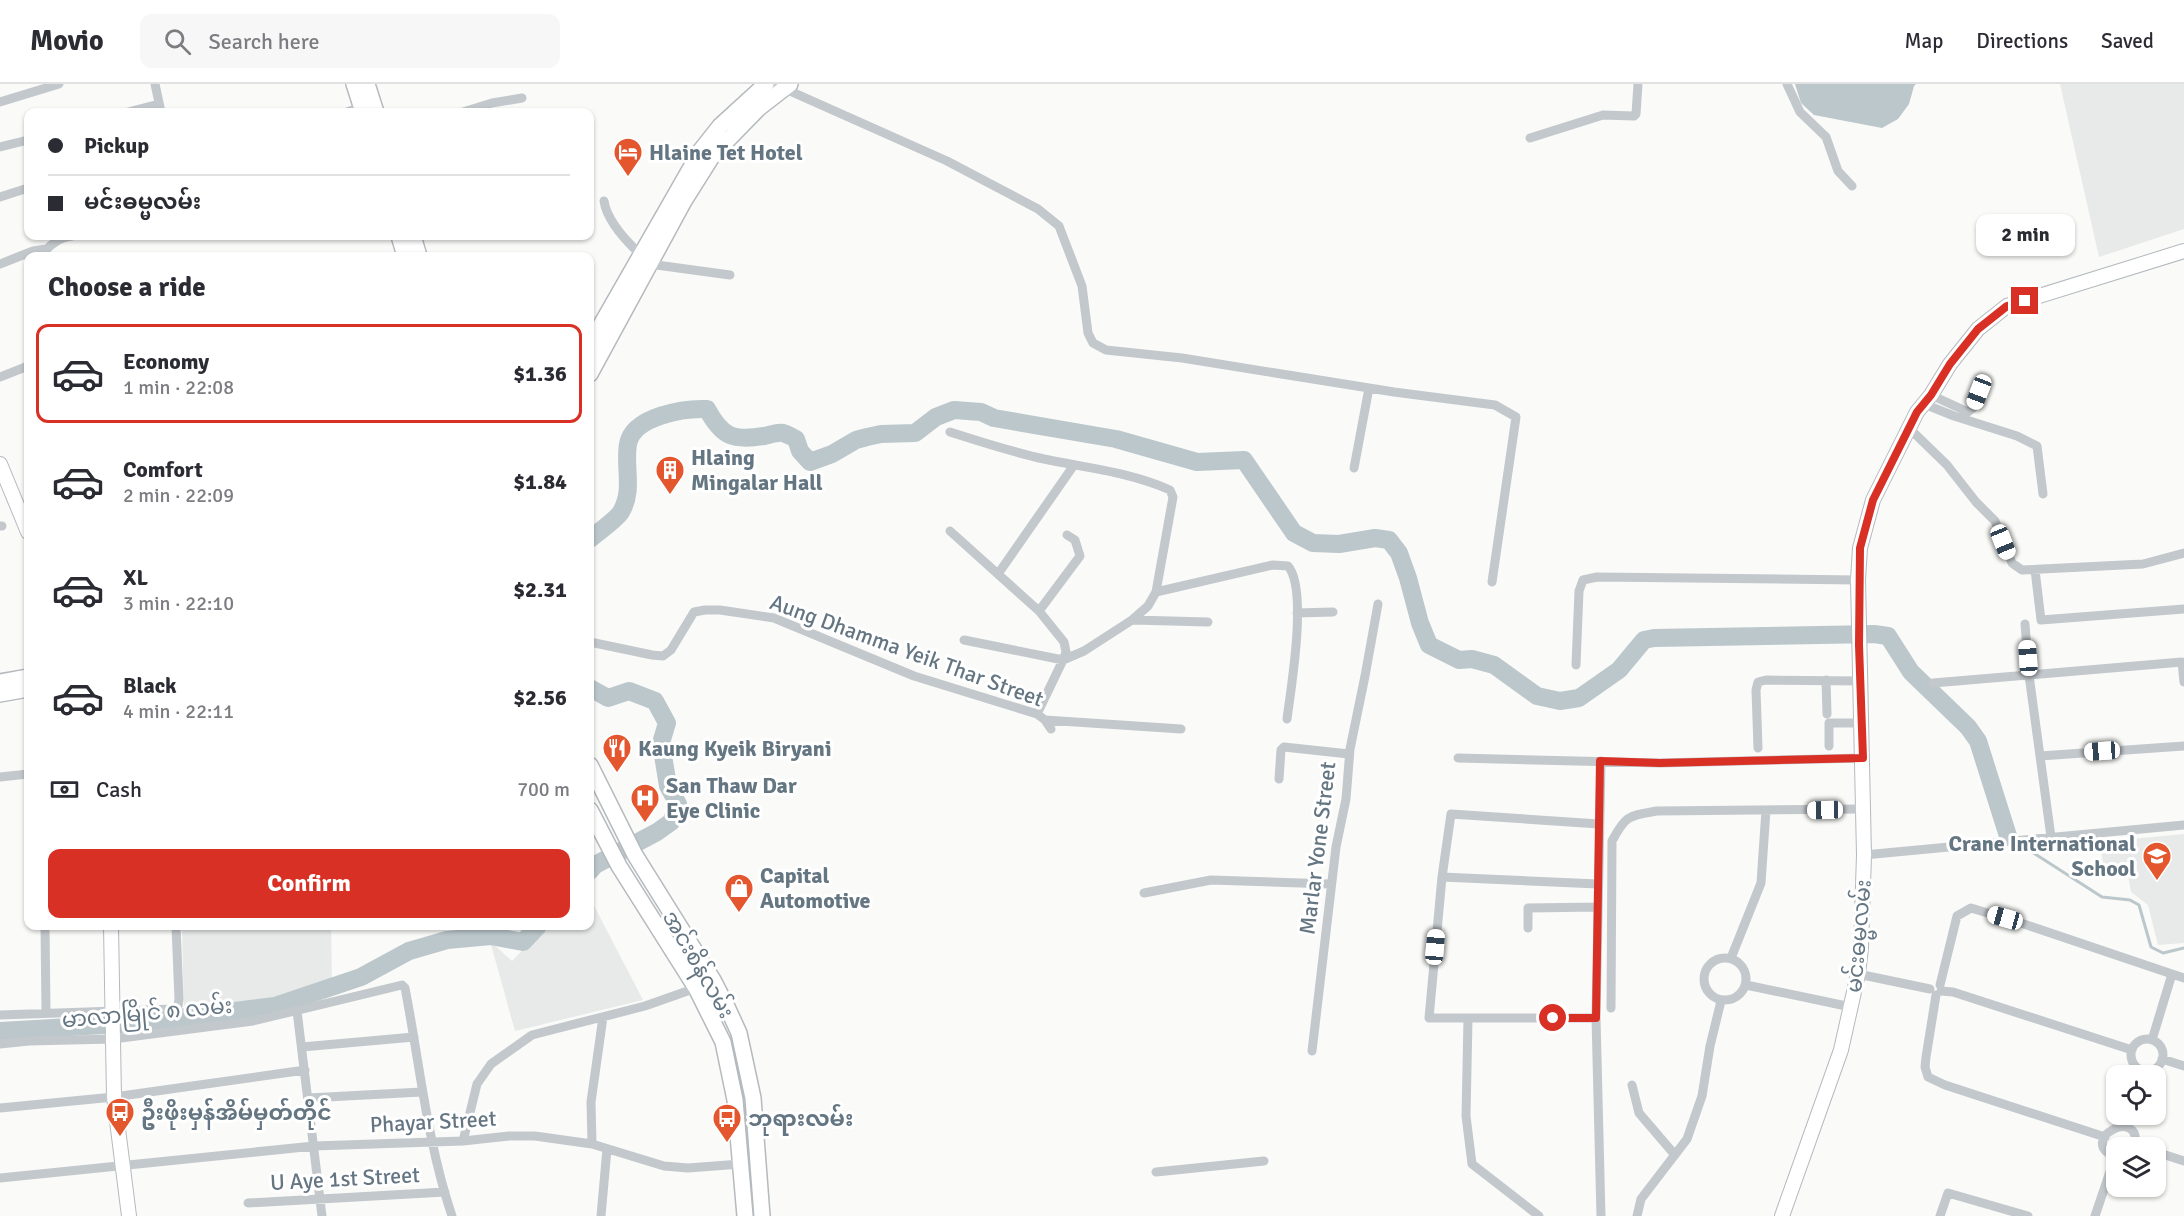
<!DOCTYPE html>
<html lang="en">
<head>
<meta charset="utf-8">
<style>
	body { margin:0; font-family:Signika,"Noto Sans Myanmar",sans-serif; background:#f7f7f7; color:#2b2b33; height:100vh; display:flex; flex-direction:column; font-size:22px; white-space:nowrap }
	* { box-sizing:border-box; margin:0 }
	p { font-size:20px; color:#7c7c81 }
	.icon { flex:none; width:33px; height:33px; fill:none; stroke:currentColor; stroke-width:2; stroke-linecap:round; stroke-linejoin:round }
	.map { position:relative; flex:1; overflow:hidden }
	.sheet { position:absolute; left:24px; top:168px; width:570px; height:678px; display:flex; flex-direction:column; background:#fff; border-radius:12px; box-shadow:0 2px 4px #0004 }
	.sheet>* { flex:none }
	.hud { position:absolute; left:24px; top:24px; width:570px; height:132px; border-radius:12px; box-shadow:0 2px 4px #0004; display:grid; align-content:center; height:132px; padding:0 24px; background:#fff }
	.controls { position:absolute; left:2106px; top:981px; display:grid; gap:12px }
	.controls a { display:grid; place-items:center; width:60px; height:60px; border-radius:12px; background:#fff; box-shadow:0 2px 4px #0004; font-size:30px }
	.end { position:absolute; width:27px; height:27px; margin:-14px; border:8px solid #d93025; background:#fff; box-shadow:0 0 0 3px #fff }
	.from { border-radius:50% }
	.bubble { position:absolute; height:42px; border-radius:12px; background:#fff; box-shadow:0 2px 4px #0004; font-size:20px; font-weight:700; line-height:42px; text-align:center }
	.car { position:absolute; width:18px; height:36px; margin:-18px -9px; border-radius:8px; box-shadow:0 0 4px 2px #0007; background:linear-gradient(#fff 24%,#345 0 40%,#fff 0 76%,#345 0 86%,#fff 0) }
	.hud b { display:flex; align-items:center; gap:21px; height:57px; font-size:22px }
	.hud b+b { border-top:2px solid #e1e1e2 }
	.hud i { width:15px; height:15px; background:#2b2b33 }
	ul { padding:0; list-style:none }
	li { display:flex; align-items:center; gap:18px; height:99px; margin:0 12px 9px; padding:0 12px; border:3px solid transparent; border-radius:12px }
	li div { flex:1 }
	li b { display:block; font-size:22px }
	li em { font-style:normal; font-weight:700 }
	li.on { border-color:#d93025 }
	li>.icon { width:54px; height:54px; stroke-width:1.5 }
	h2 { padding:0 24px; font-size:27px; line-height:72px }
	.pay { display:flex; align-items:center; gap:15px; height:66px; padding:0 24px; font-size:22px }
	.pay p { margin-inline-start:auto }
	.button { display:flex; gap:12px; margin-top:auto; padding:12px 24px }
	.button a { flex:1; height:69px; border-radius:12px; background:#d93025; color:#fff; font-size:24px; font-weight:700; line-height:69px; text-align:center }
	header { display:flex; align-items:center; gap:36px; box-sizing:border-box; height:84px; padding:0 30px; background:#fff; border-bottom:2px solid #e1e1e2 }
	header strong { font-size:28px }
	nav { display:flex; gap:33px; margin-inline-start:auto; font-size:21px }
	.search { width:420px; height:54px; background:#f7f7f7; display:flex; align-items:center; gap:15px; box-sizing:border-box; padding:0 21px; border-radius:12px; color:#7c7c81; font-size:22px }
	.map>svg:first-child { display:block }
	.built { fill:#e8e9e9 }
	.water { fill:#bbc7cb }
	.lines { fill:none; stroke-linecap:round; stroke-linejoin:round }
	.stream { stroke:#bbc7cb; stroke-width:3 }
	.river { stroke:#bbc7cb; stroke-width:18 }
	.secondary-casing { stroke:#b3babf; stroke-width:16 }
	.primary-casing { stroke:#b5babe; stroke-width:18 }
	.street { stroke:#c3c8cc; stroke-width:9 }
	.secondary { stroke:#fff; stroke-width:14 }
	.primary { stroke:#fff; stroke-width:15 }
	.route { stroke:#d93025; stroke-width:8 }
	.labels { text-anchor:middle; stroke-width:6; stroke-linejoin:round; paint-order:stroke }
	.poi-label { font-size:22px; font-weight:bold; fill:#657683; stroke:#fff; text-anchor:start }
	.street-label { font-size:22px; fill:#657683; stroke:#fff }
</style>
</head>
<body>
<header>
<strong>Movio</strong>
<div class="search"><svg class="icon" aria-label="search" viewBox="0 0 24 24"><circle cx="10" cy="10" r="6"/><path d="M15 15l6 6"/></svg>Search here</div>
<nav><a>Map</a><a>Directions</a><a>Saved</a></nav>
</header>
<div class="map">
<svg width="2184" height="1132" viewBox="0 0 2184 1132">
	<rect width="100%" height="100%" fill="#fafaf8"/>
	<path class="built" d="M2060,0H2184V145L2099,173Z
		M2184,750V859L2158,861L2148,821L2131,808L2127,786L2105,788L2099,758Z
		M590,814L643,916L515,947L490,857L512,877L546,842H590Z
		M182,842H331L332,896L277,915L184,930Z"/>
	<path class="water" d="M1795,0H1916L1914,2L1909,20L1898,35L1882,44L1814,31L1801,19Z"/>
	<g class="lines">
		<path class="stream" d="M2018,759L2102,813L2130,816L2139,821L2151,863L2163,869L2184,864"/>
		<path class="river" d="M590,455C598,448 616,436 621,428C634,406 624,383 628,360C633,332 685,324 707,325C722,353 733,357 764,352C770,351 777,348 783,349C787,350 792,353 796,355L800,367L810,378L832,370L856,356L867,353L881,350L915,349L936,333L954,326L981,328L994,334L1116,355L1197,378L1244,376L1294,449L1313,459L1339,460L1375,454L1389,456L1399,469L1408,494L1420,539L1429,561L1459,576L1472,575L1494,581L1537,612L1560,617L1579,614L1619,586L1644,556L1654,554L1874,550L1888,552L1911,588L1968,643L1978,657L2008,752
			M590,604L608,614L629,607L655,617L667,639L661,659L668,702L678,720L671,738L657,748L595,781L590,787
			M0,947L139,939L275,922L361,893L409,867L447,856L491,852L523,858L538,842"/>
		<g class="secondary-casing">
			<path id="secondary" d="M0,380L28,448
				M111,842L114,1013L129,1132
				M1782,1132L1841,966L1858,890L1861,864L1864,771L1858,496L1860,464L1873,416L1917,328L1931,311L1950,280L1978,245L2007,222L2184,167"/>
		</g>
		<g class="primary-casing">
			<path id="primary" d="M354,0L363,28
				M367,0L376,28
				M399,152L405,172
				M413,152L419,172
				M590,260L701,66L720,42L766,0
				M590,290L684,117L713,71L759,24L790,0
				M0,598L28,593
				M0,610L28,605
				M590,681L635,771L713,896L728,925L739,949L753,1014L762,1132
				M590,726L619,782L696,904L723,958L735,1016L745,1132"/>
		</g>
		<path class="street" d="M155,0L161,28
			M774,0L947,77L1038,125L1059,142L1082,202L1088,249L1093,259L1106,266L1182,274L1394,308L1495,321L1516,333L1492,498
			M1787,0L1800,28L1826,53L1838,87L1852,102
			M0,18L59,0
			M128,28L159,20
			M347,28L364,22
			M463,28L492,19L522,14
			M1530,54L1603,31L1634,32L1636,30L1638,0
			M0,63L28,56
			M0,113L28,104
			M604,117C607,137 625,156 640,170
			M43,172C46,162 61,153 72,152
			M0,180L33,167L46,165
			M649,180L730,191
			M0,293L28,282
			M1931,311L1968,328L1973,324L1979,308
			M1924,320L1954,332L2017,352L2037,362L2043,410
			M1910,345L1947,381L1976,418L1995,437L2012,479L2022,486L2143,480L2184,469
			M950,348C981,358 1012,368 1044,375C1087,384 1129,388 1170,406L1173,413L1156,508L1148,522L1132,536L1084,567L1063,576L964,556
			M1354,384L1369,304
			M0,442H2
			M950,447L1039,527L1064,558L1066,568L1063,576L1037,630
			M2035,486L2041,536L2184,525
			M998,490L1074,381
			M1156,508L1273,481L1288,482C1308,505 1291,604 1287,635
			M1039,527L1080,472L1075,456L1067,451
			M1297,529L1333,528
			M1133,536L1208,538
			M2025,540L2029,591L2051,753
			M590,558L652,571L663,572L671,566L694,528L705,526H720L774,534L914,592L1037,630L1045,636L1051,645
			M1576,581L1579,507L1583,496L1597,493L1858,496
			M1826,596L1827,630
			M1933,599L2182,578L2184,598
			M1045,636L1181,645
			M1829,662V639H1862
			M1758,664L1756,606L1758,598L1766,596L1860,597
			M2040,672L2184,662
			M1458,674L1660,679L1863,674
			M1601,677L1596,934L1601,1132
			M0,693L28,690
			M1279,695L1281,666L1284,663L1349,670
			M1864,771L2184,741
			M1442,793L1598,800
			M1144,809L1211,796L1331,800
			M45,842L46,928
			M1528,844V824L1598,823
			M1704 895a21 21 0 1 1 42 0a21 21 0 1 1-42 0Z
			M1731,874L1761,799L1766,726
			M1858,890L1930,905
			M2172,890L2184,894
			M1746,901L1851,923
			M1940,901L1957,832L1971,824L2021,839L2172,890L2152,956
			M1941,907L1953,908L2132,966
			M1936,911L1926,973L1925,983L1928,993L1945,1001L2105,1053
			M1611,924L1612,757C1626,731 1628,732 1657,727L1864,725
			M297,927L322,1132
			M0,931L174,925L178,922L179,915L176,842
			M1596,934H1429L1442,793L1451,730L1599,740
			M1468,935L1466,1032L1472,1080L1539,1132
			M2131 971a16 16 0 1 1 32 0a16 16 0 1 1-32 0Z
			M0,960L29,957L113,955L253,937L402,901L405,904C420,981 427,1058 452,1132
			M302,963L414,953
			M1312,967L1336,763L1346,715L1350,665L1365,592L1378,520
			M2162,975L2184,982
			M1632,1001L1639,1029L1675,1071
			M308,1014L422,1008
			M0,1024L114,1013L305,986
			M2125,1043L2129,1030
			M463,1057L477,1000L491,980L532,951L645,922L696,904
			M592,1060L591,1018L603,933
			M2156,1068L2184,1077
			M2116,1073C2074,1057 2143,1019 2135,1064
			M1156,1088L1264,1077
			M0,1094L314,1062L463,1057L509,1052H535L592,1060L664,1082L688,1084L741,1080
			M248,1119L445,1108
			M601,1132L607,1065
			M1637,1132L1641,1115L1687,1055L1702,1012L1710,962L1721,917
			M1940,1132L1948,1109L2028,1132
			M2095,1132L2115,1073"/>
		<use href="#secondary" class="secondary"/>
		<use href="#primary" class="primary"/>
	</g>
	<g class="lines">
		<path class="route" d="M1553,934H1596L1600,677L1660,679L1863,674L1859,561L1860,464L1873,416L1917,328L1931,311L1950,280L1978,245L2007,222L2025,217"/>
	</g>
	<defs>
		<g id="hotel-pin" transform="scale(1.5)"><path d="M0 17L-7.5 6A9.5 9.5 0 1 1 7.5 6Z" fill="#e4572e" stroke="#fff"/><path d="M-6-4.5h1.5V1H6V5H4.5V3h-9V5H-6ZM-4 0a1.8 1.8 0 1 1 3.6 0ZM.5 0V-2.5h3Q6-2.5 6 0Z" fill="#fff"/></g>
		<g id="building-pin" transform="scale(1.5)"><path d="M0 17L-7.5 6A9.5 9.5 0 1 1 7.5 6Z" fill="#e4572e" stroke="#fff"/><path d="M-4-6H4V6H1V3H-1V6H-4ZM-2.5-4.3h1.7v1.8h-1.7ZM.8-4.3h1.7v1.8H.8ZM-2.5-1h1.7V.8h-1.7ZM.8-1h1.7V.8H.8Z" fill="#fff"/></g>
		<g id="restaurant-pin" transform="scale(1.5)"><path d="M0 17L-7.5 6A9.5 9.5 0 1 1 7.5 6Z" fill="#e4572e" stroke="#fff"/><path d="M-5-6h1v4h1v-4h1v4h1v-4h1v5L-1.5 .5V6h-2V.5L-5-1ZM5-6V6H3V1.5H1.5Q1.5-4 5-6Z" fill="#fff"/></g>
		<g id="hospital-pin" transform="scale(1.5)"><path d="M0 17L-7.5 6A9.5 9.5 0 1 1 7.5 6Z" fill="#e4572e" stroke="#fff"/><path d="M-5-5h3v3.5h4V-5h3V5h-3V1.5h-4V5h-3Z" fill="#fff"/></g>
		<g id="school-pin" transform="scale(1.5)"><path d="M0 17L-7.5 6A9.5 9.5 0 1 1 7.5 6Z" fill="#e4572e" stroke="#fff"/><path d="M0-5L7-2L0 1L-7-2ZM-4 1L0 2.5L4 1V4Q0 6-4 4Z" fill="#fff"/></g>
		<g id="shop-pin" transform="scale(1.5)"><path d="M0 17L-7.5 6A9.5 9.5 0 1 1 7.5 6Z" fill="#e4572e" stroke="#fff"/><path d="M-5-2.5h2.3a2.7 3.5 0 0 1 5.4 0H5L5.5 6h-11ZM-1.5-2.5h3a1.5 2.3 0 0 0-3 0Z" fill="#fff"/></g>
		<g id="bus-pin" transform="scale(1.5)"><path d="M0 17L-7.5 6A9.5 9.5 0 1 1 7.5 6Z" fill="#e4572e" stroke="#fff"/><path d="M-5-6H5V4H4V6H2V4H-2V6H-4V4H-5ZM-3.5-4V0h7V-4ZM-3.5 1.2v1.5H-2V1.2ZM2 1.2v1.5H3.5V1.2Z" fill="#fff"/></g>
	</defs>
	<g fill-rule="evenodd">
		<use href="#hotel-pin" x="628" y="68"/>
		<use href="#building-pin" x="670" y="386"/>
		<use href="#restaurant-pin" x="617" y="664"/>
		<use href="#hospital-pin" x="645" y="714"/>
		<use href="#school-pin" x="2157" y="772"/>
		<use href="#shop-pin" x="739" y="804"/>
		<use href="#bus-pin" x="120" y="1028"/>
		<use href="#bus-pin" x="727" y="1034"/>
	</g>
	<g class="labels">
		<g class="poi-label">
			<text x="649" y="76">Hlaine Tet Hotel</text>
			<text x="691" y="381">Hlaing<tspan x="691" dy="25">Mingalar Hall</tspan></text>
			<text x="638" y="672">Kaung Kyeik Biryani</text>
			<text x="666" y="709">San Thaw Dar<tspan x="666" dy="25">Eye Clinic</tspan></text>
			<text x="2136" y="767" text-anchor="end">Crane International<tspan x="2136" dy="25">School</tspan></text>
			<text x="760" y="799">Capital<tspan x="760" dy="25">Automotive</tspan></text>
			<text x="141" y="1036">ဦးဖိုးမှန်အိမ်မှတ်တိုင်</text>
			<text x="748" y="1042">ဘုရားလမ်း</text>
		</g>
		<g class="street-label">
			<text transform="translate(907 566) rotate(20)" y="8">Aung Dhamma Yeik Thar Street</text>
			<text transform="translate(1317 764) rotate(-83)" y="8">Marlar Yone Street</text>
			<text transform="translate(1858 852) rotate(-85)" y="8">မင်းဓမ္မလမ်း</text>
			<text transform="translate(699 880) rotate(60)" y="8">အင်းစိန်လမ်း</text>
			<text transform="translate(147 928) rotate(-5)" y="8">မာလာမြိုင် ၈ လမ်း</text>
			<text transform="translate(433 1037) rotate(-3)" y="8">Phayar Street</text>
			<text transform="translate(345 1094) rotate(-3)" y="8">U Aye 1st Street</text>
		</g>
	</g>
</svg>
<div class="controls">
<a><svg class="icon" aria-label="locate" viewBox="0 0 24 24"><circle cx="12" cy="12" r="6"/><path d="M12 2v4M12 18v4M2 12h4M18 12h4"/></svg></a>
<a><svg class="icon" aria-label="layers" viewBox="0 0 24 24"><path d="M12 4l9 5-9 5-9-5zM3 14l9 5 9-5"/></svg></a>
</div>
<i class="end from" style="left:1553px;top:934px"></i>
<i class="end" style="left:2025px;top:217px"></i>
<div class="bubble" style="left:1976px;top:130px;width:99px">2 min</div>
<i class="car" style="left:1979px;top:308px;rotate:201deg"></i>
<i class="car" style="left:2003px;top:458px;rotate:158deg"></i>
<i class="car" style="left:2028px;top:574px;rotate:356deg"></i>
<i class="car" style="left:2102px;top:667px;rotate:266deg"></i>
<i class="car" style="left:1825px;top:726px;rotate:269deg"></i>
<i class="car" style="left:2005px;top:834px;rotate:286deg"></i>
<i class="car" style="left:1435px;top:863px;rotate:5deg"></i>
<div class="hud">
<b><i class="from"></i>Pickup</b>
<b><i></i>မင်းဓမ္မလမ်း</b>
</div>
<section class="sheet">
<h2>Choose a ride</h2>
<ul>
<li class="on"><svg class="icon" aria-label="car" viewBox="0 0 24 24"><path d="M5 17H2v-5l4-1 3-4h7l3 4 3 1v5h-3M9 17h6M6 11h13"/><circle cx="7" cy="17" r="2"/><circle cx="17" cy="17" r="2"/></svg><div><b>Economy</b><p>1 min · 22:08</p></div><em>$1.36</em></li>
<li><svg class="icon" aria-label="car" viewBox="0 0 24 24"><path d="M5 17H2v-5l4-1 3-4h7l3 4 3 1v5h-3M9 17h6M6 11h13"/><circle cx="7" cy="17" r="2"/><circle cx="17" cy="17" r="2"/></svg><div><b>Comfort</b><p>2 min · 22:09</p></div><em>$1.84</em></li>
<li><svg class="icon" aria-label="car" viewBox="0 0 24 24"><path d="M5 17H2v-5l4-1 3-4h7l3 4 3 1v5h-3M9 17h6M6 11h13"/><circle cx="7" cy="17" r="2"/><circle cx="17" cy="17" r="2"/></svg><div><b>XL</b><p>3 min · 22:10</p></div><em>$2.31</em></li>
<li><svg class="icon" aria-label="car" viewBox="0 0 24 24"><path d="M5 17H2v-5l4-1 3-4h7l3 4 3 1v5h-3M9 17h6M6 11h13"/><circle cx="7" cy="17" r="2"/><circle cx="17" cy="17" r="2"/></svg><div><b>Black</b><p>4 min · 22:11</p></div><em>$2.56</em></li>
</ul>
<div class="pay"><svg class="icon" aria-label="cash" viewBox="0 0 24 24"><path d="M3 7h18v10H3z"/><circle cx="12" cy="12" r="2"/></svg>Cash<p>700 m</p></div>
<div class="button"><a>Confirm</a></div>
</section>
</div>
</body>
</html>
